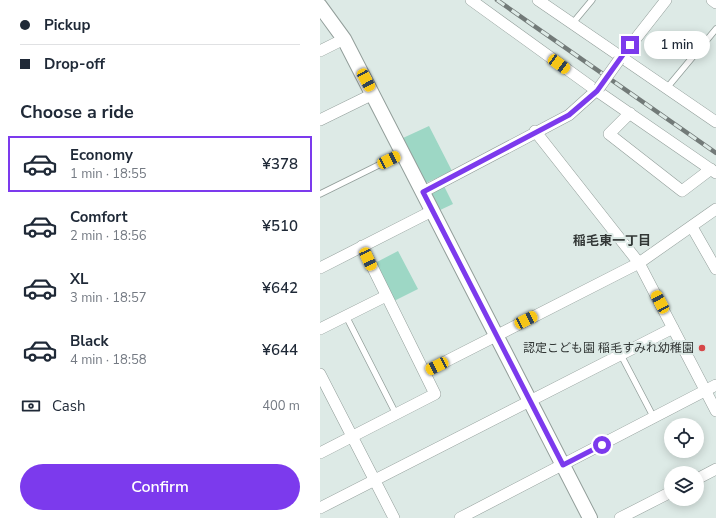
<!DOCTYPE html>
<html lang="en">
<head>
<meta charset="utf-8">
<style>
	body { margin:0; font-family:"Nunito Sans","Noto Sans JP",sans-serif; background:#f6f6f7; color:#1f2937; height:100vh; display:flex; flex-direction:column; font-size:15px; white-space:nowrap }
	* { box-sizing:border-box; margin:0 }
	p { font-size:13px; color:#747a83 }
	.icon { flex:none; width:22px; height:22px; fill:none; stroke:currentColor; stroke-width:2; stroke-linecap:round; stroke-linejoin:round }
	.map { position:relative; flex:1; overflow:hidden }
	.drawer { display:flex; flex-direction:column; background:#fff; width:320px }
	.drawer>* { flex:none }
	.hud { display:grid; align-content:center; height:88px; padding:0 20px; background:#fff }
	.fabs { position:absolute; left:344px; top:418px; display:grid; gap:8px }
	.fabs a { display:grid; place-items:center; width:40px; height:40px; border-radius:50%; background:#fff; box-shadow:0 2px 10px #0003; font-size:20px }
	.end { position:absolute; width:18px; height:18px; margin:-9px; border:5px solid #7c3aed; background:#fff; box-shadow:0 0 0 2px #fff }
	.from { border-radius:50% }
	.bubble { position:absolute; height:28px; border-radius:14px; background:#fff; box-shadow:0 2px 10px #0003; font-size:13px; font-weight:600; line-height:28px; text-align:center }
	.car { position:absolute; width:12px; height:24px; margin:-12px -6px; border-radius:5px; box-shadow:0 0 3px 1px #0007; background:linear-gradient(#f5c518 24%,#345 0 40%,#f5c518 0 76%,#345 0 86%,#f5c518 0) }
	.hud b { display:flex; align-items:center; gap:14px; height:38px; font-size:15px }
	.hud b+b { border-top:1px solid #e0e1e3 }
	.hud i { width:10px; height:10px; background:#1f2937 }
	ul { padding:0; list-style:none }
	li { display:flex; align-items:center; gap:12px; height:56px; margin:0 8px 6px; padding:0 12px; border:2px solid transparent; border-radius:0px }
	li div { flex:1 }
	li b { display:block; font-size:15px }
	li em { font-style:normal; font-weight:600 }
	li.on { border-color:#7c3aed }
	li>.icon { width:36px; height:36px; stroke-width:1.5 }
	h2 { padding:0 20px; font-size:18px; line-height:48px }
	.pay { display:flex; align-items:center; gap:10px; height:44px; padding:0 20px; font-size:15px }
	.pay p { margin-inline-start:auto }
	.action { display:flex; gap:8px; margin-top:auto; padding:8px 20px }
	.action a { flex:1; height:46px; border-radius:24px; background:#7c3aed; color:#fff; font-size:16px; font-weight:600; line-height:46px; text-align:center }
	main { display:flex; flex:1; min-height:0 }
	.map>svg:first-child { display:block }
	.green { fill:#9dd7c5 }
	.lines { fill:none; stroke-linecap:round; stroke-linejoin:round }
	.service-casing { stroke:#929e9a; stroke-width:7 }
	.minor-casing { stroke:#929e9a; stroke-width:12 }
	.tertiary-casing { stroke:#929e9a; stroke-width:16 }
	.service { stroke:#fff; stroke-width:5.5 }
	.minor { stroke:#fff; stroke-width:11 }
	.tertiary { stroke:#fff; stroke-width:14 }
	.rail-casing { stroke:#727a78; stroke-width:4.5 }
	.rail { stroke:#ddeae6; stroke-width:3; stroke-dasharray:9; stroke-linecap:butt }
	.minor-bridge-casing { stroke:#929e9a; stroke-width:12; stroke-linecap:butt }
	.minor-bridge { stroke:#fff; stroke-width:11 }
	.route { stroke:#7c3aed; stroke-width:5 }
	.poi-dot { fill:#d64748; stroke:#ddeae6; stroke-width:1.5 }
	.labels { text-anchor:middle; stroke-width:4; stroke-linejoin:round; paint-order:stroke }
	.poi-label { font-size:12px; fill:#323736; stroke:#ddeae6; text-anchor:end }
	.neighbourhood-label { font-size:13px; font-weight:bold; fill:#323736; stroke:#ddeae6 }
</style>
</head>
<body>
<main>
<section class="drawer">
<div class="hud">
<b><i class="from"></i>Pickup</b>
<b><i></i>Drop-off</b>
</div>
<h2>Choose a ride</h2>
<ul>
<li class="on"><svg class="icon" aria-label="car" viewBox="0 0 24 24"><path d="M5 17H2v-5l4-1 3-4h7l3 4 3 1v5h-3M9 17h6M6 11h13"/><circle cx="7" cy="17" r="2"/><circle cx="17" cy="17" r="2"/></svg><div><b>Economy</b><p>1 min · 18:55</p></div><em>¥378</em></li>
<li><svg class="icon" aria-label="car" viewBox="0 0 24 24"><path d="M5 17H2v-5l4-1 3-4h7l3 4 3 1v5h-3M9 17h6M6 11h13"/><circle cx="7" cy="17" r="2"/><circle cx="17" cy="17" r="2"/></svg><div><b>Comfort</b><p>2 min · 18:56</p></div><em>¥510</em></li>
<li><svg class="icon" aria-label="car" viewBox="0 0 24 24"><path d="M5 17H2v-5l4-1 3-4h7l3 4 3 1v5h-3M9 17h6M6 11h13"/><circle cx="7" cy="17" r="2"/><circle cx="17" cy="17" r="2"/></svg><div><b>XL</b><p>3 min · 18:57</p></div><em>¥642</em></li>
<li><svg class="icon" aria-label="car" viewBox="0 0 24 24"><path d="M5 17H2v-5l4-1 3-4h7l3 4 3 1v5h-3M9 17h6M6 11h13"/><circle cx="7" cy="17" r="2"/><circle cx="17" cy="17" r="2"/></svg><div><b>Black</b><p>4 min · 18:58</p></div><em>¥644</em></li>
</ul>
<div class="pay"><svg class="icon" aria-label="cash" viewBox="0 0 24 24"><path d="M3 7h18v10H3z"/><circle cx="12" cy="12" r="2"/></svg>Cash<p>400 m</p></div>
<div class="action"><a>Confirm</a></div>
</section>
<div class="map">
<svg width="396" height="518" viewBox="0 0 396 518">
	<rect width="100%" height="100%" fill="#ddeae6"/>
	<path class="green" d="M109,126L132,171L106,183L83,138Z
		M124,186L133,204L118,211L110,196L111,192Z
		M78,251L98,289L74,301L55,263Z"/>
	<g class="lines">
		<g class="service-casing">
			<path id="service" d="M252,24L272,0
				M346,89L396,29
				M0,194L83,153
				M26,316L76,414
				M301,355L334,418"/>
		</g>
		<g class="minor-casing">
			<path id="minor" d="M151,0L277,91L396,173
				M218,0L396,122
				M392,0L396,3
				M0,51L24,39
				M299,60L346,0
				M310,113L289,134L362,191L391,169
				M0,120L53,94
				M215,131L319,263L396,411
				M103,192L249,115L279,88
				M372,227L396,269
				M0,268L112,211
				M0,329L66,296
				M105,372L319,263L396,209
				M0,374L74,518
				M0,453L115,394L42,246
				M377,479L396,469
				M0,508L353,328
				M140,518L396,385
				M300,518L351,492"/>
		</g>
		<g class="tertiary-casing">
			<path id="tertiary" d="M0,6L24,39L270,518"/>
		</g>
		<use href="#service" class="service"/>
		<use href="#minor" class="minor"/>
		<use href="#tertiary" class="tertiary"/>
		<g class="rail-casing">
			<path id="rail" d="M177,0L396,153"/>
		</g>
		<use href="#rail" class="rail"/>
		<g class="minor-bridge-casing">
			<path id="minor-bridge" d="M279,88L299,60"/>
		</g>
		<use href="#minor-bridge" class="minor-bridge"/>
	</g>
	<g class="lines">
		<path class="route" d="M282,445L243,465L103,192L249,115L277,91L310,45"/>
	</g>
	<circle class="poi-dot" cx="382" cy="348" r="4"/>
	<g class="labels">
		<g class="poi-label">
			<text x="374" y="352">認定こども園 稲毛すみれ幼稚園</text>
		</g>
		<g class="neighbourhood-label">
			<text x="292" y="245">稲毛東一丁目</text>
		</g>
	</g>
</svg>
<div class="fabs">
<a><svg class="icon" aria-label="locate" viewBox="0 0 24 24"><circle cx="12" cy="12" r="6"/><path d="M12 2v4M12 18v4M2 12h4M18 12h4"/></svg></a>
<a><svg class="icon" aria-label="layers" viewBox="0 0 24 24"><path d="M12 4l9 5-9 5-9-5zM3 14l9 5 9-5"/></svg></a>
</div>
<i class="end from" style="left:282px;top:445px"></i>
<i class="end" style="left:310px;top:45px"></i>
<div class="bubble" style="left:324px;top:31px;width:66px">1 min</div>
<i class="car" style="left:239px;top:64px;rotate:126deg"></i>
<i class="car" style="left:46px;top:80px;rotate:152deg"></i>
<i class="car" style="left:69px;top:160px;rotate:64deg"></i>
<i class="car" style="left:48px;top:259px;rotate:155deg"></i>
<i class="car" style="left:340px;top:302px;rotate:332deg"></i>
<i class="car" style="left:206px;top:320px;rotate:63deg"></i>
<i class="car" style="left:117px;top:366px;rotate:243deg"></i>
</div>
</main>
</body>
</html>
